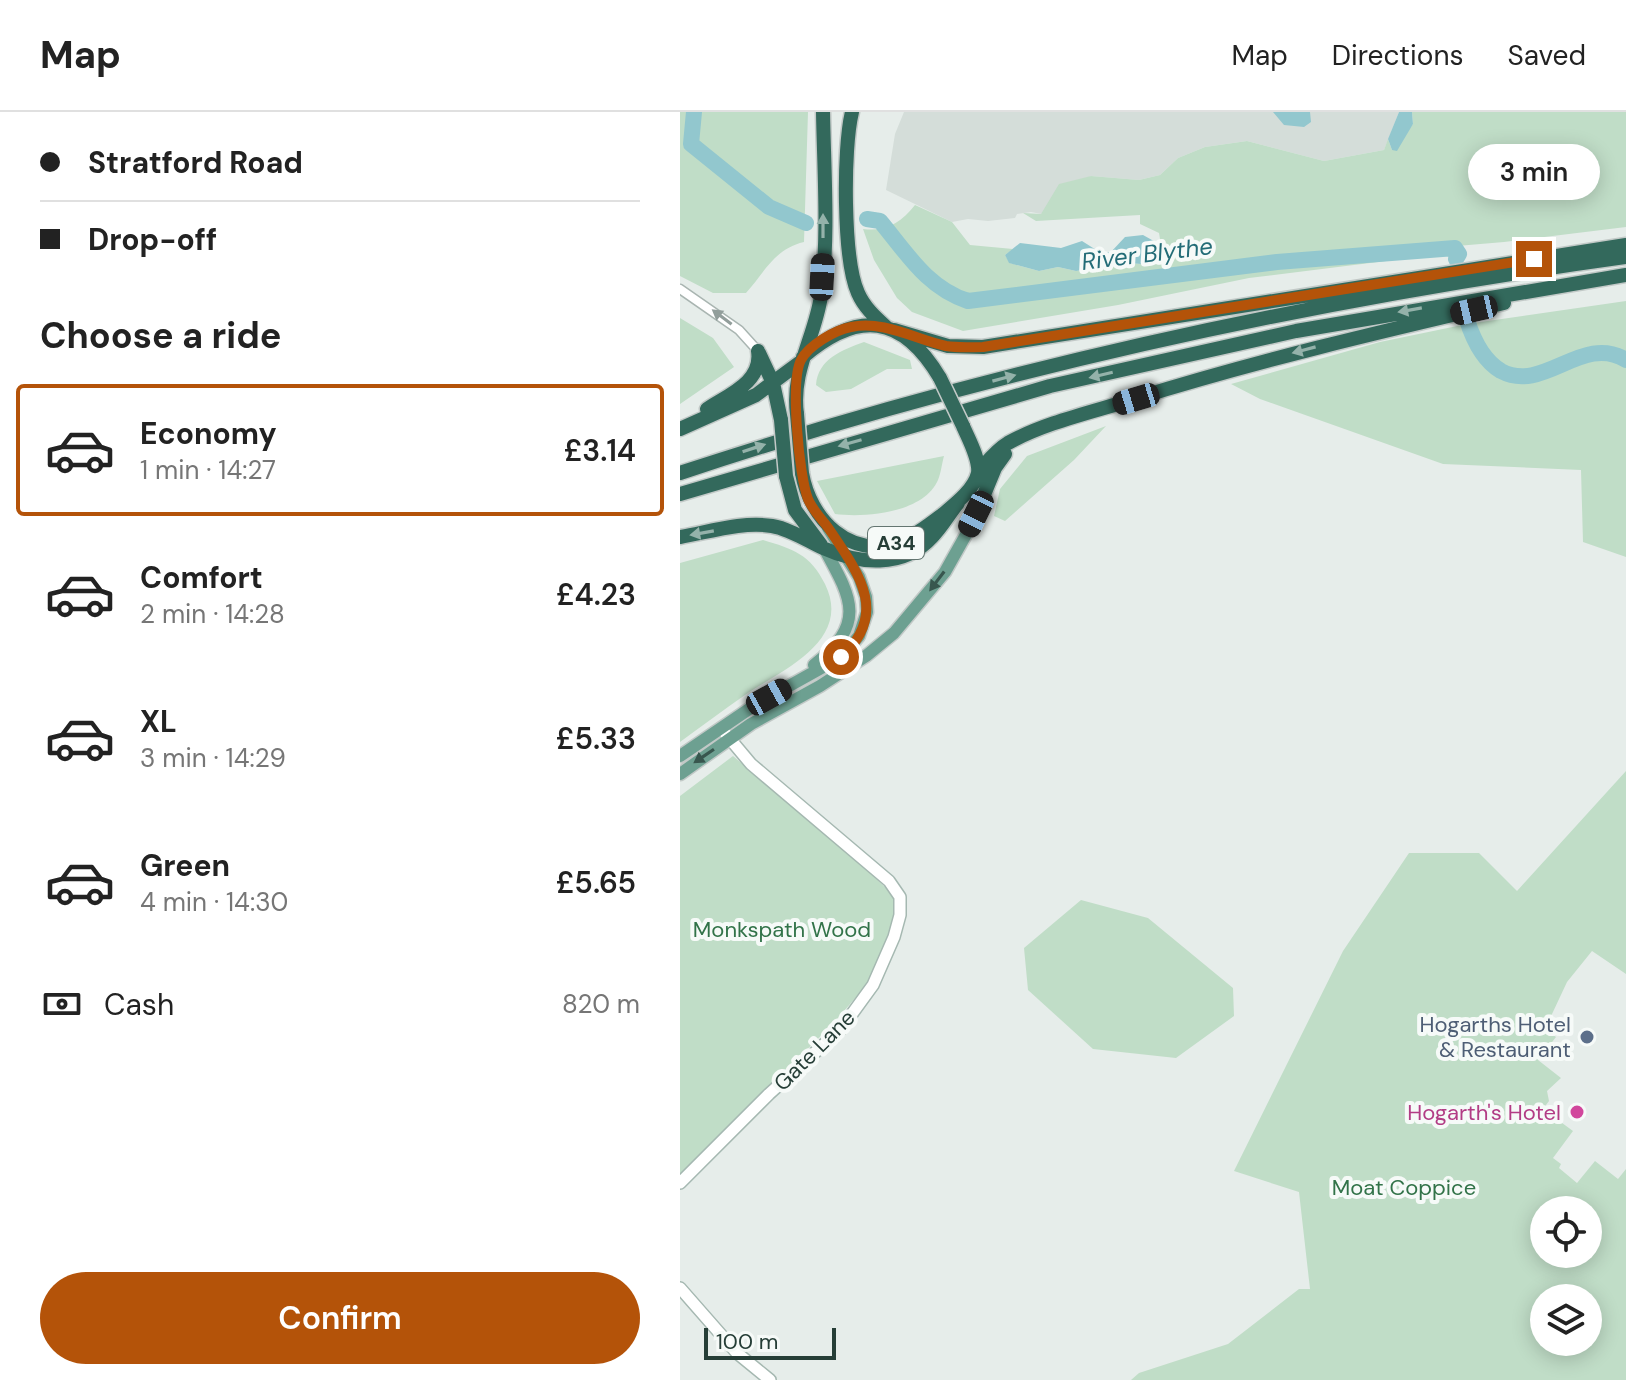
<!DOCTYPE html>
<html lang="en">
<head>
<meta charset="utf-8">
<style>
	body { margin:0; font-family:"DM Sans",sans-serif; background:#f2f2f2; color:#222; height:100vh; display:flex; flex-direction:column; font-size:30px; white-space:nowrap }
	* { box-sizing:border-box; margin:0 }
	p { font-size:26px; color:#767676 }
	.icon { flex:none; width:44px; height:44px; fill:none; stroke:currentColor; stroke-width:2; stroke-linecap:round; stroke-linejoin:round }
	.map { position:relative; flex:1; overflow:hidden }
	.details { display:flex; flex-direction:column; background:#fff; width:680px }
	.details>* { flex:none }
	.hud { display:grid; align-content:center; height:176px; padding:0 40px; background:#fff }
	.buttons { position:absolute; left:850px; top:1084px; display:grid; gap:16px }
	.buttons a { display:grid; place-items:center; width:72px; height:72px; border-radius:50%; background:#fff; box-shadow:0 4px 20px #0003; font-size:40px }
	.scale { position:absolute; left:24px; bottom:20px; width:132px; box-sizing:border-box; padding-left:8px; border:4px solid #263e37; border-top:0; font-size:22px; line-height:28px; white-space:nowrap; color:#263e37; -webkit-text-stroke:6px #f6faf8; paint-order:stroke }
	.end { position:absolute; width:36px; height:36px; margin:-18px; border:10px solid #b45309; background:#fff; box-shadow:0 0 0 4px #fff }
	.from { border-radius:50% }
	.bubble { position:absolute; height:56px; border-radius:28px; background:#fff; box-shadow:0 4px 20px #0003; font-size:26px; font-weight:600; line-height:56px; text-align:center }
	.car { position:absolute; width:24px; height:48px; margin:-24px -12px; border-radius:10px; box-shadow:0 0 6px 2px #0007; background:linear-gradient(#222 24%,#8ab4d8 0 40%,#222 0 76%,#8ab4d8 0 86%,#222 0) }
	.hud b { display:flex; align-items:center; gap:28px; height:76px; font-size:30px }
	.hud b+b { border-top:2px solid #e0e0e0 }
	.hud i { width:20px; height:20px; background:#222 }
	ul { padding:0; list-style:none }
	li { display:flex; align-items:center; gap:24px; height:132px; margin:0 16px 12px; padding:0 24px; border:4px solid transparent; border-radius:8px }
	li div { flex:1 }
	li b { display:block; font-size:30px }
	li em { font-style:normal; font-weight:600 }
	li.selected { border-color:#b45309 }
	li>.icon { width:72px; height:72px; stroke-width:1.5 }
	h2 { padding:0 40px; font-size:36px; line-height:96px }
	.pay { display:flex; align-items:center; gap:20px; height:88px; padding:0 40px; font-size:30px }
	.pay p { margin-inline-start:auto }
	.button { display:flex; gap:16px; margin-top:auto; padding:16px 40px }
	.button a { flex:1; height:92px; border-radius:48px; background:#b45309; color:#fff; font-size:32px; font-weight:600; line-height:92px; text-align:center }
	header { display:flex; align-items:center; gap:48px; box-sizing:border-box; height:112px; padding:0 40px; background:#fff; border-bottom:2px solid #e0e0e0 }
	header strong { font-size:38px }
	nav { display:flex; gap:44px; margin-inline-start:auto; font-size:28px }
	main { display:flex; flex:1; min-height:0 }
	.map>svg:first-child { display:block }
	.built { fill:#d4ddd9 }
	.green { fill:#c0ddc7; fill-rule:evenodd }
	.water { fill:#92c7ce }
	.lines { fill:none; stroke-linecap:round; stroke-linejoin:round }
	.river { stroke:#92c7ce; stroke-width:16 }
	.street-casing { stroke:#a9b5b1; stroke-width:11 }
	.secondary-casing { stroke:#a5b8b1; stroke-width:14 }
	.primary-casing { stroke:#c2c9c7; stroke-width:15 }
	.highway-casing { stroke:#c2c9c7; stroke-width:17 }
	.street { stroke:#fff; stroke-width:8 }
	.secondary { stroke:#fff; stroke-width:11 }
	.primary { stroke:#6da091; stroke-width:12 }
	.highway { stroke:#33695c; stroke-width:14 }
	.highway-bridge-casing { stroke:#c2c9c7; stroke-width:17; stroke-linecap:butt }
	.highway-bridge { stroke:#33695c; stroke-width:14 }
	.oneway { fill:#94b2aa }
	.oneway2 { fill:#929e9b }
	.oneway3 { fill:#38564e }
	.route { stroke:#b45309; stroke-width:10 }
	.service-dot { fill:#5c6f8a; stroke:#f6faf8; stroke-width:3 }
	.hotel-dot { fill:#d1479c; stroke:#f6faf8; stroke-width:3 }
	.labels { text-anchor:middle; stroke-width:8; stroke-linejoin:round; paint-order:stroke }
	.shield { fill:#f6faf8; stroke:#647671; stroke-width:2 }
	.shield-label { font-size:20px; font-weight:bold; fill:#263e37 }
	.park-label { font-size:22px; fill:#327349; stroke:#f6faf8 }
	.service-label { font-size:22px; fill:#4e5e75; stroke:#f6faf8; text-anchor:end }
	.street-label { font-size:22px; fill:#263e37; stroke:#f6faf8 }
	.hotel-label { font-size:22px; fill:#b23c85; stroke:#f6faf8; text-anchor:end }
	.water-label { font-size:24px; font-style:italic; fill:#236c77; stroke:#f6faf8 }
</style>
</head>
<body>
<header>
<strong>Map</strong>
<nav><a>Map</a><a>Directions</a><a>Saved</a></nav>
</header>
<main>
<section class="details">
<div class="hud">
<b><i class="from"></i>Stratford Road</b>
<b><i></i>Drop-off</b>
</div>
<h2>Choose a ride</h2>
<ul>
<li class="selected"><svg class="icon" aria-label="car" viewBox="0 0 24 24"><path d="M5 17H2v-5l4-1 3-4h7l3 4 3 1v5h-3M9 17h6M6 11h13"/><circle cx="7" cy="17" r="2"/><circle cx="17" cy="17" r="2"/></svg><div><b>Economy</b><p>1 min · 14:27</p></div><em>£3.14</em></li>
<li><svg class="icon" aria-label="car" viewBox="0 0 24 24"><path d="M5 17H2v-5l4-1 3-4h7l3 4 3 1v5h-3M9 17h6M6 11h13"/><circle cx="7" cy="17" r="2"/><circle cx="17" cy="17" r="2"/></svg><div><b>Comfort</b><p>2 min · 14:28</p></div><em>£4.23</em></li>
<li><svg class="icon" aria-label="car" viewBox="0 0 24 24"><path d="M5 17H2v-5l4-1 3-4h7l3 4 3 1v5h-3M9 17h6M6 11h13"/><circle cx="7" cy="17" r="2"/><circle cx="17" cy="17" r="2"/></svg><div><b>XL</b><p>3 min · 14:29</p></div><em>£5.33</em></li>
<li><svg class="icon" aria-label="car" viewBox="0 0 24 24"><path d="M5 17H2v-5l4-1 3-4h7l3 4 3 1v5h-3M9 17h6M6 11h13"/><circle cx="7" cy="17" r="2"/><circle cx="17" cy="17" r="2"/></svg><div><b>Green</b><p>4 min · 14:30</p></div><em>£5.65</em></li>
</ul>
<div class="pay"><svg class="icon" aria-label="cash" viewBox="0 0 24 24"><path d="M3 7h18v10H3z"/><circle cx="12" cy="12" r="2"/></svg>Cash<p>820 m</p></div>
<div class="button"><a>Confirm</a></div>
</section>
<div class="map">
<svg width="946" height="1268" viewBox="0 0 946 1268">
	<rect width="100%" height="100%" fill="#e6edea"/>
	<path class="built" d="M224,0H719L704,38L644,49L567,29L525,35L498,46L480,63L459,68L411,64L361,102L351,100L337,102L335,106L308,109L288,107L272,110L206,78L215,22Z"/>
	<path class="green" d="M0,0H128L124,130C94,137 85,160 66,181H33L0,164Z
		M732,0H946V115L824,130L718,139L714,148L569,166L438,193L283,219L232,200L217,186L194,148L183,117C205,120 221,111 235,93L272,110L290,133L333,137L325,143L330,151L359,159L378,155L396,159L448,151L461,152L481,133L479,121L460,112V103L356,109L343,101L361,102L379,72L411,64L459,68L480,63L498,46L525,35L567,29L644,49L704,38L708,27L712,38L733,12Z
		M946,189V445L903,430L901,358L763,352L580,287L551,272L700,230L787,212Z
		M0,206L33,226L54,255L0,292Z
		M184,230L230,248L232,257H207L171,277L146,280L136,273C138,247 162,238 184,230Z
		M426,314L394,348L325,409L314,404L320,377L347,344Z
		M264,344C262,351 261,361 258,368C244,401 185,406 155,402L137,369Z
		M83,428C113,437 130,442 145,472C173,529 102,558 65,583C43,598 22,614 0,630V451Z
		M53,644L176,747L216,786L213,814L189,870L152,913L0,1062V684Z
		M946,659V862L912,839L887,870L865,917L876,925L858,948L881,966L867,979L869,989L863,997L893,1019L873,1046L881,1052L879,1056L897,1071L915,1049L938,1067L946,1057V1268H451L459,1261L548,1232L619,1177H630L619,1080L554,1059L663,839L729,741H799L837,779ZM864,1098H908V1142H864ZM864,1186H908V1230H864Z
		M401,788L468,806L553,876L554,904L496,946L413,937L348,878L344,836Z"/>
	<path class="water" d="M593,0H630L631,10L624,15L604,13Z
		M719,0H732L733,12L717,39L712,38L708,27Z
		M463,123L481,133L461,152L448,151L396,159L378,155L359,159L329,151L325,143L340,131L381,136L402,129L421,141L431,140L445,125Z"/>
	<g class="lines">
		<path class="river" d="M14,0L11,32L89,95L126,111
			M187,107L200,109C226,140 247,176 288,189L597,150L775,136L779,142L776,147
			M787,208C793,227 804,249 821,259C864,282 902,221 946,248"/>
		<g class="street-casing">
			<path id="street" d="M0,177L59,218L78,239"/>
		</g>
		<g class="secondary-casing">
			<path id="secondary" d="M0,1071L89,982L161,917L193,873L214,825L220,803V785L209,769L71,652L45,621
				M0,1176L57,1241L90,1268"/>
		</g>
		<g class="primary-casing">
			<path id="primary" d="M134,553C187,511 172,487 144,436
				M0,644L75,593L161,545L179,524L187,500L186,485L179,465L148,416
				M0,662L71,612L140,574L186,544L214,521L265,460L288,419L297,395"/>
		</g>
		<g class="highway-casing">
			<path id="highway" d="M172,0C163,36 163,148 178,181C184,195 195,205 206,215
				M214,218L268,234L303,235L946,133
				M79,241L93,271L101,308
				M123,245C178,198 222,202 260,266
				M27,297C48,283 83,270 78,239
				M117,302C111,259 135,225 141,184C149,125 144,59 143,0
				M0,317L76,283L119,251
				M298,360C307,350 316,338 328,331C366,310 413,300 454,287C576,249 699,220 824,191
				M0,361C307,259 625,189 946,145
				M122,361C130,407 169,448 220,430C235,424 249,413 262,403C274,393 294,378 298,361C300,347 288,326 283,314
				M106,364L115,398L141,433
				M0,382L370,274L616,219L946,163
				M296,402L315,356L325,342
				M0,425C29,420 63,409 92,414C110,417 126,428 143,436C178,452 223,457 252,425C262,415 269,402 278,391"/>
		</g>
		<use href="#street" class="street"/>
		<use href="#secondary" class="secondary"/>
		<use href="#primary" class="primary"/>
		<use href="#highway" class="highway"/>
		<g class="highway-bridge-casing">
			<path id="highway-bridge" d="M260,266L283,314
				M117,302L122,361
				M101,308L106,364"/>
		</g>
		<use href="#highway-bridge" class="highway-bridge"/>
	</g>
	<defs><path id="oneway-solid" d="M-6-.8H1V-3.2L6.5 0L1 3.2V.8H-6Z" transform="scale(2)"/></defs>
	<g class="oneway">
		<use href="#oneway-solid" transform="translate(143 114) rotate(-90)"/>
		<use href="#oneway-solid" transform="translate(730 198) rotate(170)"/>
		<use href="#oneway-solid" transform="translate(624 238) rotate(165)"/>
		<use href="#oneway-solid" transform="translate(421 263) rotate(167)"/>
		<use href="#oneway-solid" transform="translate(324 266) rotate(-15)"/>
		<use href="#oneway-solid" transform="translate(170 331) rotate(164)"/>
		<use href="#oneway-solid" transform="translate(74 336) rotate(-18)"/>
		<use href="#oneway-solid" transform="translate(22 421) rotate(170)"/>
	</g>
	<use class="oneway2" href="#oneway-solid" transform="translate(42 205) rotate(-143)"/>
	<g class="oneway3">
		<use href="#oneway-solid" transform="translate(257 469) rotate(127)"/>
		<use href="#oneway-solid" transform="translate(24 644) rotate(146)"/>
	</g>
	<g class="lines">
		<path class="route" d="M161,545C210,502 178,460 149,417C142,407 133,399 128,387C119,364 110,269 121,248C129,233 155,218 171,215C203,208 235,227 266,234C278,236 290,235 303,235L854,147"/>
	</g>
	<circle class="service-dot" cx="907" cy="925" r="8"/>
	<circle class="hotel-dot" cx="897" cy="1000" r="8"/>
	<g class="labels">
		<rect class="shield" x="188" y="415" width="56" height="32" rx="6"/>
		<g class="shield-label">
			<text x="216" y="438">A34</text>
		</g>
		<g class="park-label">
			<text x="102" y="825">Monkspath Wood</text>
			<text x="724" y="1083">Moat Coppice</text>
		</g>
		<g class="service-label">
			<text x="891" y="920">Hogarths Hotel<tspan x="891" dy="25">&amp; Restaurant</tspan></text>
		</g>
		<g class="street-label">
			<text transform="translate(134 938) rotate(-45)" y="8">Gate Lane</text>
		</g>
		<g class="hotel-label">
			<text x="881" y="1008">Hogarth's Hotel</text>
		</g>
		<g class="water-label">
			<text transform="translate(467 142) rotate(-7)" y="8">River Blythe</text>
		</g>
	</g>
</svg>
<div class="buttons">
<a><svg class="icon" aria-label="locate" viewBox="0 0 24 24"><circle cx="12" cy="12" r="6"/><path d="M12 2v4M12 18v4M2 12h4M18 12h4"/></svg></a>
<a><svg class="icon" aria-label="layers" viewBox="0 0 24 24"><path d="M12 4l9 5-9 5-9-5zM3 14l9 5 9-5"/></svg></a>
</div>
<div class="scale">100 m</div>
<i class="end from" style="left:161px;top:545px"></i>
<i class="end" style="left:854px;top:147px"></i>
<div class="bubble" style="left:788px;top:32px;width:132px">3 min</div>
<i class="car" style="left:142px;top:165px;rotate:3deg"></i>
<i class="car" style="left:794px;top:198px;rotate:257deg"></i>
<i class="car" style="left:456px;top:287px;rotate:253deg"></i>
<i class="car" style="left:296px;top:402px;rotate:206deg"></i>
<i class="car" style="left:89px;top:585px;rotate:61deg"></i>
</div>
</main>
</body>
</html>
